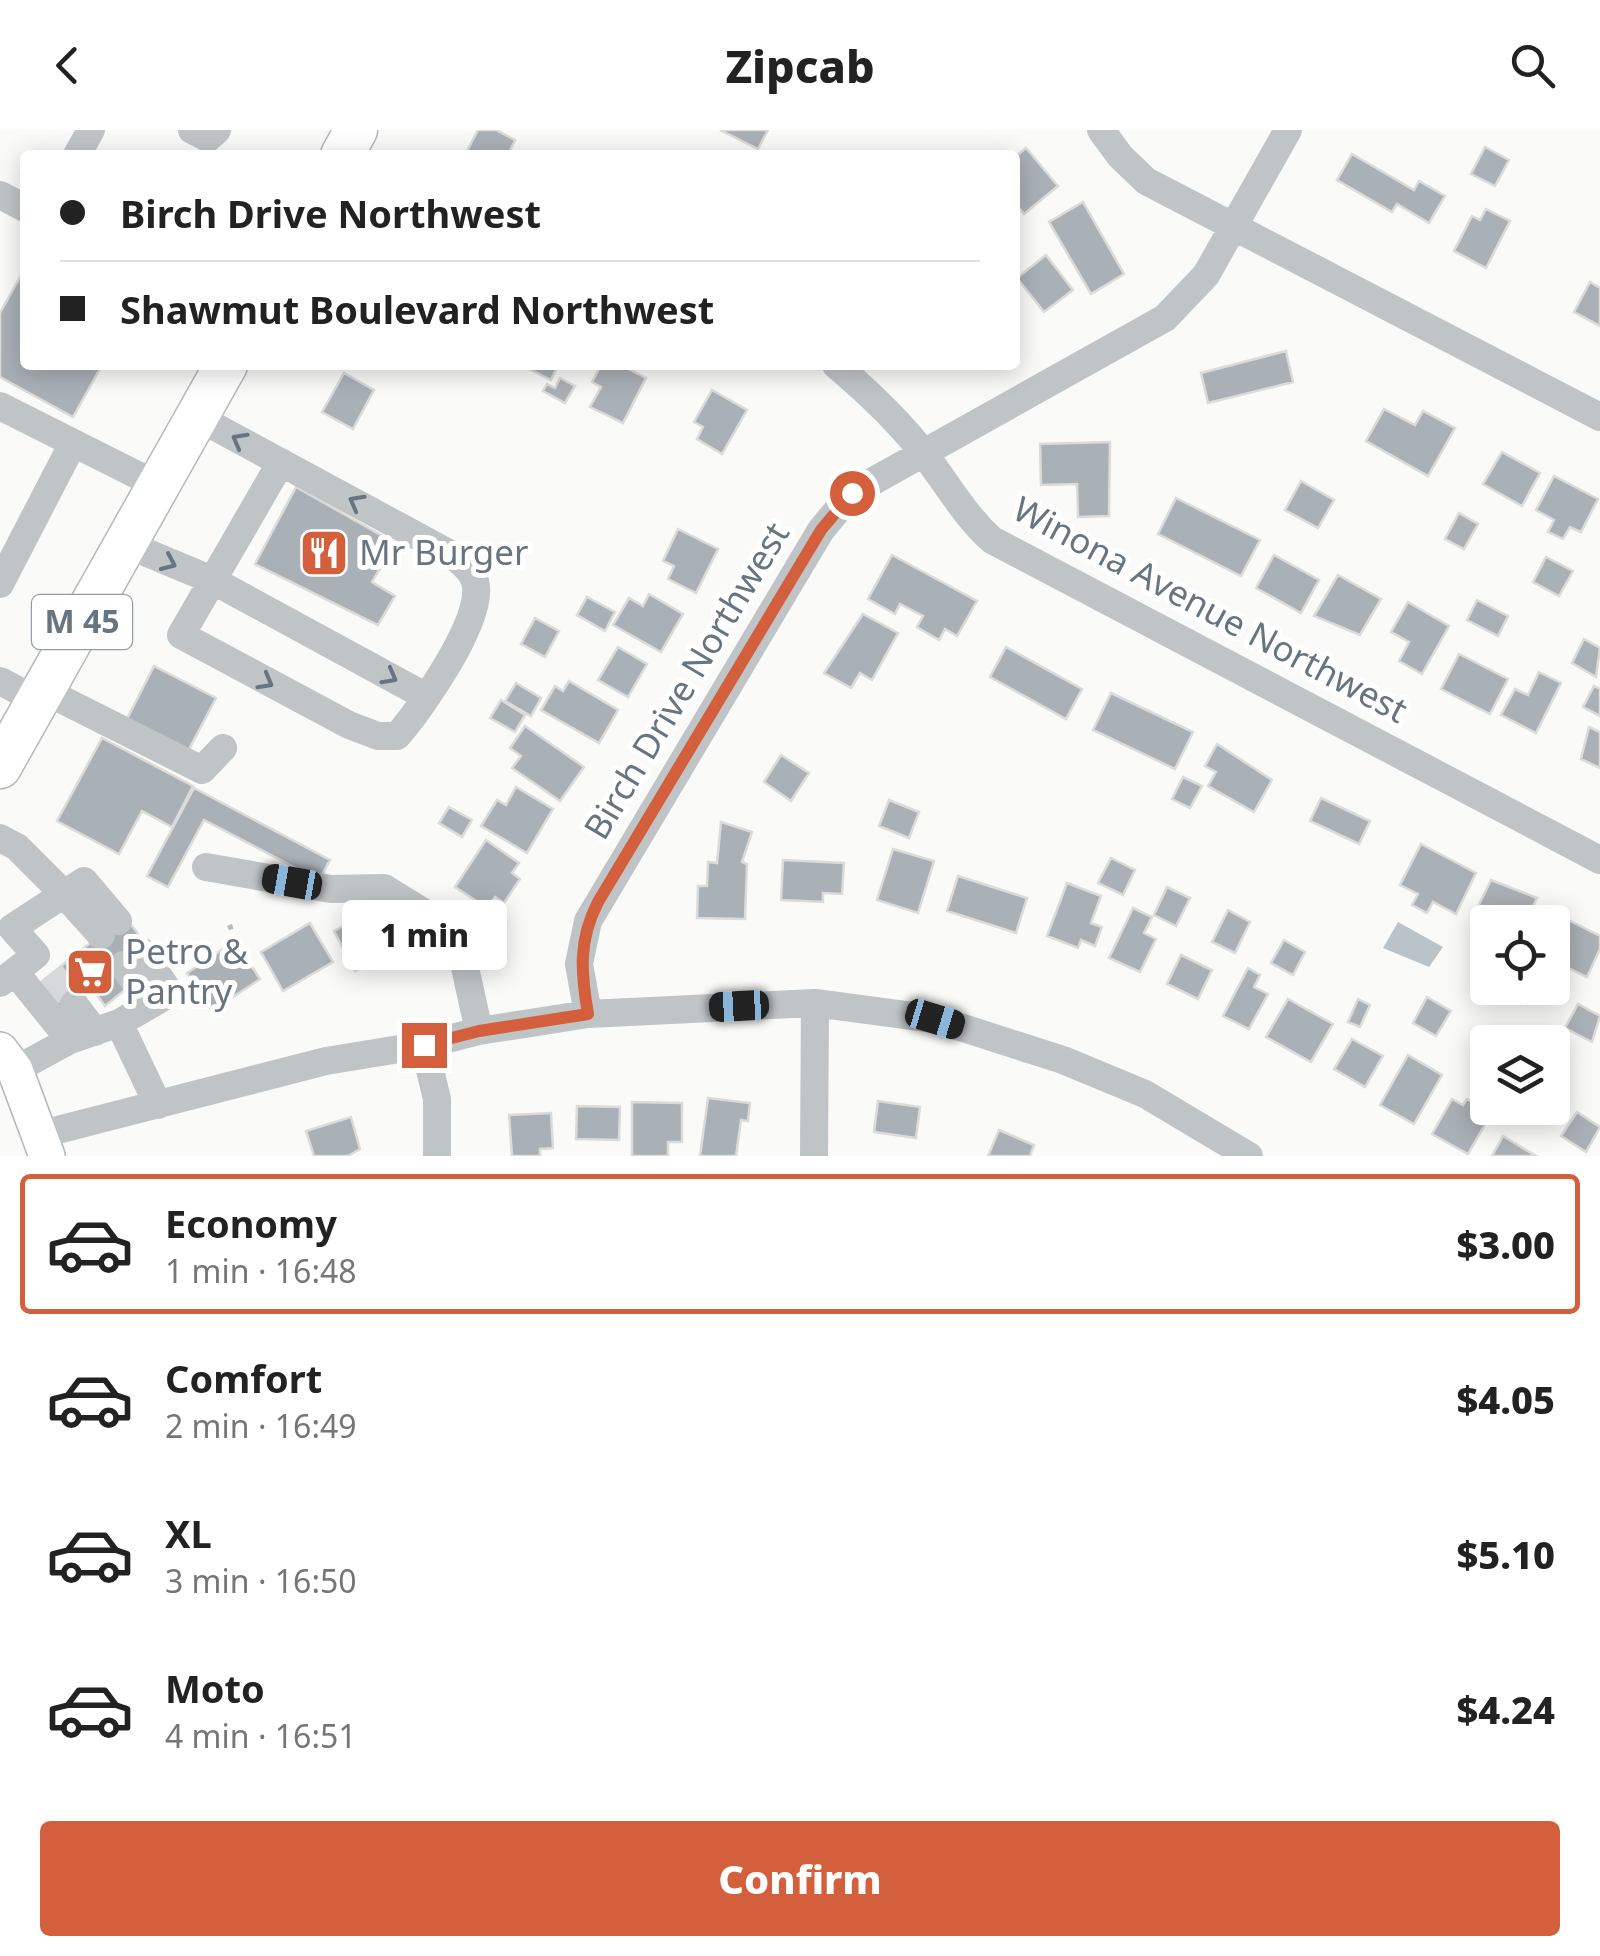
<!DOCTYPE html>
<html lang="en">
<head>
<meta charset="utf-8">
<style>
	body { margin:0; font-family:"Noto Sans",sans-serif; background:#f6f6f6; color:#222; height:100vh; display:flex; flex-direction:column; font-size:38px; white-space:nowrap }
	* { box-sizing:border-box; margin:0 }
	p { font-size:32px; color:#767676 }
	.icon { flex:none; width:55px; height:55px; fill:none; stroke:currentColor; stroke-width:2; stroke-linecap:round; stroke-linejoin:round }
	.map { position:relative; height:1026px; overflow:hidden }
	.drawer { display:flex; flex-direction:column; background:#fff; flex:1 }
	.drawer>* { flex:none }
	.hud { position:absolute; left:20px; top:20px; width:1000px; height:220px; border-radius:10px; box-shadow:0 5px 25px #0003; display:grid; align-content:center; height:220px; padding:0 40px; background:#fff }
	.buttons { position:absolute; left:1470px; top:775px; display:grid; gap:20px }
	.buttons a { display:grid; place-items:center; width:100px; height:100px; border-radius:10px; background:#fff; box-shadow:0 5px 25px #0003; font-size:50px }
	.end { position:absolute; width:45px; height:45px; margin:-22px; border:12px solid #d45f3d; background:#fff; box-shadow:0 0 0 5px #fff }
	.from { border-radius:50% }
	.bubble { position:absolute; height:70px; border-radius:10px; background:#fff; box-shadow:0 5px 25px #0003; font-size:32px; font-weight:800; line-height:70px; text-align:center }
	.car { position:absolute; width:30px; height:60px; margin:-30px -15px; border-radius:12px; box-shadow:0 0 8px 2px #0007; background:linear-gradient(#222 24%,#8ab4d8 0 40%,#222 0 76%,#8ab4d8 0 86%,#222 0) }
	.hud b { display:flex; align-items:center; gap:35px; height:95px; font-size:38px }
	.hud b+b { border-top:2px solid #e0e0e0 }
	.hud i { width:25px; height:25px; background:#222 }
	ul { padding:18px 0 0; list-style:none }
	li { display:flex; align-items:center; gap:30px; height:140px; margin:0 20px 15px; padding:0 20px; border:5px solid transparent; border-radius:10px }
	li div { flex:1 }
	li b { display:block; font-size:38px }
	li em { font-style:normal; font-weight:800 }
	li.on { border-color:#d45f3d }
	li>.icon { width:90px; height:90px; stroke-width:1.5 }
	.button { display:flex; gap:20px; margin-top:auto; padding:20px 40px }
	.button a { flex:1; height:115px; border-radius:10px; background:#d45f3d; color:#fff; font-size:40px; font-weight:800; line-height:115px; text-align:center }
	header { display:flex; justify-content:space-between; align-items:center; height:130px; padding:0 40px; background:#fff; font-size:45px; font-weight:800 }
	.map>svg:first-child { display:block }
	.water { fill:#bac4c8 }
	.building { fill:#a9b0b6; stroke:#dbdbda; stroke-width:2.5 }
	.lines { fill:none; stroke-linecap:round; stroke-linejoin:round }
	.minor-tunnel { stroke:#d5d9da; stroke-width:28; stroke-dasharray:28 14; stroke-linecap:butt }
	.major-casing { stroke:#b3b8bc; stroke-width:38 }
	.highway-casing { stroke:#b5b9bc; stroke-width:45 }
	.path { stroke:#babdc0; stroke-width:5; stroke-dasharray:5 5; stroke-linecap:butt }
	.minor { stroke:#bfc4c7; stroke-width:28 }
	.major { stroke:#fff; stroke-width:35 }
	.highway { stroke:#fff; stroke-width:42 }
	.oneway { stroke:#677580 }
	.route { stroke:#d45f3d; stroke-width:12 }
	.labels { text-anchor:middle; stroke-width:10; stroke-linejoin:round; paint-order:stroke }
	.shield { fill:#fff; stroke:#959ea6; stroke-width:2.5 }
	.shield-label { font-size:32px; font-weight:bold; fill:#677580 }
	.poi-label { font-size:35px; fill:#677580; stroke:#fff; text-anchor:start }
	.street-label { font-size:35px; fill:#677580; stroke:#fff }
</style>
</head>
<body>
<header><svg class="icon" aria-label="back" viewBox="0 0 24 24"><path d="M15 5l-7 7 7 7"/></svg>Zipcab<svg class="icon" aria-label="search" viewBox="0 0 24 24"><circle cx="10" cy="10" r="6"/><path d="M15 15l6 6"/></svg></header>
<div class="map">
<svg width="1600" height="1026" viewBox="0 0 1600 1026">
	<rect width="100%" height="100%" fill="#fafaf8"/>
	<path class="water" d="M1398,792L1443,817L1429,837L1383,818Z"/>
	<path class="building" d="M478,0H496L515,10L508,25H465Z
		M720,0H768L758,19Z
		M1485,17L1509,30L1495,56L1471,44Z
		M1026,18L1058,56L1024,84L1015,73V27Z
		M1352,24L1414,60L1419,51L1445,66L1429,93L1397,74L1392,82L1337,50Z
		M1083,72L1124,144L1091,164L1049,92Z
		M1486,79L1510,91L1486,138L1454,121L1472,86L1480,90Z
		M1046,125L1073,160L1044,182L1017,148Z
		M25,138V235H102L73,287L0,247V183Z
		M1590,152L1600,158V196L1574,182Z
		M1286,221L1293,252L1208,273L1201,243Z
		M521,235H558L551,250Z
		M601,235H621L646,248L623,293L590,277L601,257L592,252Z
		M344,243L374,260L353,299L322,282Z
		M560,248L575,256L565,273L543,261L547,254L555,258Z
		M712,260L747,280L722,324L697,309L703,297L694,292Z
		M1384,279L1415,295L1423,281L1455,298L1428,346L1366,311Z
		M1110,312L1109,386L1078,387L1077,354L1041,355L1040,314Z
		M1502,322L1540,343L1522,376L1483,354Z
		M1554,346L1598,369L1581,402L1570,397L1563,409L1548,402L1554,390L1536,380Z
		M1301,351L1334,370L1318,398L1285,380Z
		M296,357L395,413L372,452L395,466L378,495L255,434Z
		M1176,368L1260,410L1241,446L1158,404Z
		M1459,383L1478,394L1464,419L1445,409Z
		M678,399L718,419L696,463L668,449L674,436L663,431Z
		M892,425L977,471L957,506L945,499L939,510L917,497L923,486L900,474L895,484L868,469Z
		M1274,425L1319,450L1301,483L1256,458Z
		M1546,427L1573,441L1559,466L1533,452Z
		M1338,445L1381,469L1360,505L1314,486Z
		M649,464L683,484L661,522L613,495L629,468L643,476Z
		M587,467L615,482L605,501L577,485Z
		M1477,470L1508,486L1498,506L1467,490Z
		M1408,472L1449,496L1422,544L1399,531L1409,512L1391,502Z
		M863,484L898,503L872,550L860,543L851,558L824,543Z
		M535,488L559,501L545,527L521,514Z
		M1584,509L1600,518L1596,547L1572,533Z
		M618,517L647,534L628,567L598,550Z
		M1006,517L1082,559L1066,589L990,547Z
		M1459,524L1508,549L1490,584L1441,559Z
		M154,536L216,568L187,623L126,591Z
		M1539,542L1561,553L1536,603L1501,585L1515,559L1528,565Z
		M569,551L618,580L599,613L541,580L555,556L563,561Z
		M516,553L541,568L531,586L505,571Z
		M1594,556L1600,559V586L1583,577Z
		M1111,563L1193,602L1175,639L1093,600Z
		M501,570L525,585L515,602L490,588Z
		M525,596L584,637L560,671L512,638L521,626L510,618Z
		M1589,597L1600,602V638L1581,629Z
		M102,608L193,656L172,697L142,681L119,724L57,691Z
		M1217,614L1272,650L1254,682L1208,656L1216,642L1205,636Z
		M781,625L809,643L791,671L764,652Z
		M1183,647L1202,656L1190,678L1172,669Z
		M516,657L553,679L527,723L481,696L497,670L506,675Z
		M194,658L330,730L319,750L204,690L168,757L147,746Z
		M1321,668L1370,691L1359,714L1310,691Z
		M889,670L919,682L909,708L879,696Z
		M449,677L472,690L462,707L439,693Z
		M721,692L752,702L742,732L747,734L745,789L697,788L698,756H707L708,732L717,733Z
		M486,710L519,733L512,743L520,749L504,773L495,767L487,778L455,757Z
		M1421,714L1476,743L1456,784L1433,772L1427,783L1412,775L1418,764L1400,755Z
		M893,719L934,731L918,783L877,770Z
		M1111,728L1135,740L1123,765L1098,753Z
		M783,730L844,733L842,764L823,763V772L781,770Z
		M958,746L1027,768L1016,803L947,781Z
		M1491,750L1537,768L1525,792L1488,794L1473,787Z
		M1067,753L1101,766L1091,793L1102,797L1095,816L1081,810L1078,818L1047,806Z
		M1167,757L1190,768L1176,796L1154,785Z
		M385,774L405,814L355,841L334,801Z
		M1133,778L1152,787L1144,803L1156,809L1140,842L1109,828Z
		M1228,780L1250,792L1235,823L1212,812Z
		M1558,785L1600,806V819L1587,847L1552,830V796Z
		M124,786L148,816L59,885L36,856Z
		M310,793L333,832L283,861L261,822Z
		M1284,810L1305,822L1293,845L1271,833Z
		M235,811L260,849L212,881L187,843Z
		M1181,825L1212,840L1198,869L1167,854Z
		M1248,838L1260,845L1254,857L1268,864L1249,899L1223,886Z
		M115,845L126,859L105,876L94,861Z
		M1493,858H1535L1527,874Z
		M1427,867L1451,881L1436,906L1413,893Z
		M1288,869L1333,894L1311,932L1266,907Z
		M1358,869L1370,875L1360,897L1348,892Z
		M1578,874L1600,886L1592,912L1565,898Z
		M1352,909L1383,926L1365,957L1334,939Z
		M1408,925L1442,945L1414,994L1380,975Z
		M708,968L750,973L748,991L741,990L736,1026H700Z
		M1452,969L1463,975L1467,969L1479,976L1475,984L1487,991L1468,1024L1432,1004Z
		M878,971L920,977L916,1008L874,1002Z
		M632,972L682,973V1012H668V1026H632Z
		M577,976L620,977L619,1010L576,1009Z
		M1577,982L1600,997L1586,1022L1561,1006Z
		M551,983L553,1018L540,1019V1026H512L509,985Z
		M351,987L360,1019L348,1026H314L306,1001Z
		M999,1000L1034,1015L1030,1026H988Z
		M1503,1006L1536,1026H1492Z"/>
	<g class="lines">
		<path class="minor-tunnel" d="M51,844L74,874"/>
		<g class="major-casing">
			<path id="major" d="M0,920L15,940L47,1026"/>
		</g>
		<g class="highway-casing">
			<path id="highway" d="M342,25L356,0
				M0,637L226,235"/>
		</g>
		<path class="path" d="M228,798L234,796"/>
		<path class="minor" d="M192,0L208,8L217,0
			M1101,0L1120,26L1146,51L1600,287
			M77,25L91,0
			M0,65L25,78
			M836,235C868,262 899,291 924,324C947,353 964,385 992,410L1600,730
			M0,276L159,356
			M197,287L454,426C464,435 475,443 476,457C480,494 421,579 397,606H378L349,595L181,505L281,332
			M126,414L212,450L425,566
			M0,454L73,313
			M0,551L38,571
			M43,560L202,640L223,618
			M0,708L17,717L64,764L84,751L118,791
			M206,737L331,759L384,758L444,795L464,833L479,901
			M141,821L170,863L150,875
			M123,835L150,875L119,893L158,975
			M15,842L70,910
			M0,853L36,825L12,798L64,764L101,805
			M74,874L95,902
			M588,884L579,834L588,791L821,400L852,363L1165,188L1206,145L1288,0
			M424,915L437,969V1026
			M15,940L70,910L119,893
			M42,1004L326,931L424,915L479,901L588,884L815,873L935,889L1063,930L1145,964L1249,1026
			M814,1026L815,873"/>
		<use href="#major" class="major"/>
		<use href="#highway" class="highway"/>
	</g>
	<defs><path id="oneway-chevron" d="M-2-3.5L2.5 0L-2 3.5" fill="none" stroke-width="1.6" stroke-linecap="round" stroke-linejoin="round" transform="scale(2.5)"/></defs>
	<g class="oneway">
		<use href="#oneway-chevron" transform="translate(239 310) rotate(-151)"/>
		<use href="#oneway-chevron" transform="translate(356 372) rotate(-151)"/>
		<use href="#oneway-chevron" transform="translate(169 433) rotate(24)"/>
		<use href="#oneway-chevron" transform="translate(390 547) rotate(29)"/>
		<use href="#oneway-chevron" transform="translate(266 552) rotate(29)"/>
	</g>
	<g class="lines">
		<path class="route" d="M424,915L479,901L588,884C581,843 578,811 598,772L821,400L852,363"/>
	</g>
	<defs>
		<g id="restaurant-square" transform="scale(2.5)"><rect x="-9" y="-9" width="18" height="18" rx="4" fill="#d45f3d" stroke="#fff"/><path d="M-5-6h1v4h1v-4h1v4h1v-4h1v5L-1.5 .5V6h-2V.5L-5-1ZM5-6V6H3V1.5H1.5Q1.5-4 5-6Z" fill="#fff"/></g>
		<g id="supermarket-square" transform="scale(2.5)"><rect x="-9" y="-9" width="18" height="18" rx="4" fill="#d45f3d" stroke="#fff"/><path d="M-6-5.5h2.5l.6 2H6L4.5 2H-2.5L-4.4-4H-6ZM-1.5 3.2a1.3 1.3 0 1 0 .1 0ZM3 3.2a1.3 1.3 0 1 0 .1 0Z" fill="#fff"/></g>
	</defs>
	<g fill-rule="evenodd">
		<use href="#restaurant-square" x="324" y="423"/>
		<use href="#supermarket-square" x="90" y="842"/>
	</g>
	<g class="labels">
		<rect class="shield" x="32" y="465" width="100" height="54" rx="8"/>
		<g class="shield-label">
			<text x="82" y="503">M 45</text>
		</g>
		<g class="poi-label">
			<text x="359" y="435">Mr Burger</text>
			<text x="125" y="834">Petro &amp;<tspan x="125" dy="40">Pantry</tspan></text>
		</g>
		<g class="street-label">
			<text transform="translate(1210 480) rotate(28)" y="12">Winona Avenue Northwest</text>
			<text transform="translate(687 551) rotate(-59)" y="12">Birch Drive Northwest</text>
		</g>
	</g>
</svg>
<div class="buttons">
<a><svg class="icon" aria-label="locate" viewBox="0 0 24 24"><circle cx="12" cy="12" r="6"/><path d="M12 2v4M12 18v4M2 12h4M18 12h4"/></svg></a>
<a><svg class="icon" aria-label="layers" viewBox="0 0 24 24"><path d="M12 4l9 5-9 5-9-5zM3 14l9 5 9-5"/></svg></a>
</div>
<i class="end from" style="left:852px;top:363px"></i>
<i class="end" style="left:424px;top:915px"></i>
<div class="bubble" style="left:342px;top:770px;width:165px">1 min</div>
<i class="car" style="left:292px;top:752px;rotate:280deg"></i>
<i class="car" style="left:739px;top:876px;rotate:267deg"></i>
<i class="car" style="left:935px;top:889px;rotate:107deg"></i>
<div class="hud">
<b><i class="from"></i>Birch Drive Northwest</b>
<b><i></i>Shawmut Boulevard Northwest</b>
</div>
</div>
<section class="drawer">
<ul>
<li class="on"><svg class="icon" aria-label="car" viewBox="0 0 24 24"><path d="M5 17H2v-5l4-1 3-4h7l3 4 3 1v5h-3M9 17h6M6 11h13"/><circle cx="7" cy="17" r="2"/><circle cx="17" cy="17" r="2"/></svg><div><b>Economy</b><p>1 min · 16:48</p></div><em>$3.00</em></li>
<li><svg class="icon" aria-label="car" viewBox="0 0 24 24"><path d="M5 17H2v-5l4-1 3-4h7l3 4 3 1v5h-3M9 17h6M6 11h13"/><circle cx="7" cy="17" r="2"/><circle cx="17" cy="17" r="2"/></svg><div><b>Comfort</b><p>2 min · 16:49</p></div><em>$4.05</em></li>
<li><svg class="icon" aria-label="car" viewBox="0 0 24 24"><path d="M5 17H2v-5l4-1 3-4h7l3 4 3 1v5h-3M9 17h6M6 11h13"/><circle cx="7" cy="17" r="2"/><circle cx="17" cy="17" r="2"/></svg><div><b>XL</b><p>3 min · 16:50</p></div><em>$5.10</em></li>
<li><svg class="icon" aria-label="car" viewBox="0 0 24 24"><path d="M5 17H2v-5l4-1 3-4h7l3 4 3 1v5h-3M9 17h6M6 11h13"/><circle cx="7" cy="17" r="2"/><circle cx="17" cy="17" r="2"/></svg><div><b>Moto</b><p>4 min · 16:51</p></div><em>$4.24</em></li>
</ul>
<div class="button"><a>Confirm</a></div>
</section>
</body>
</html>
